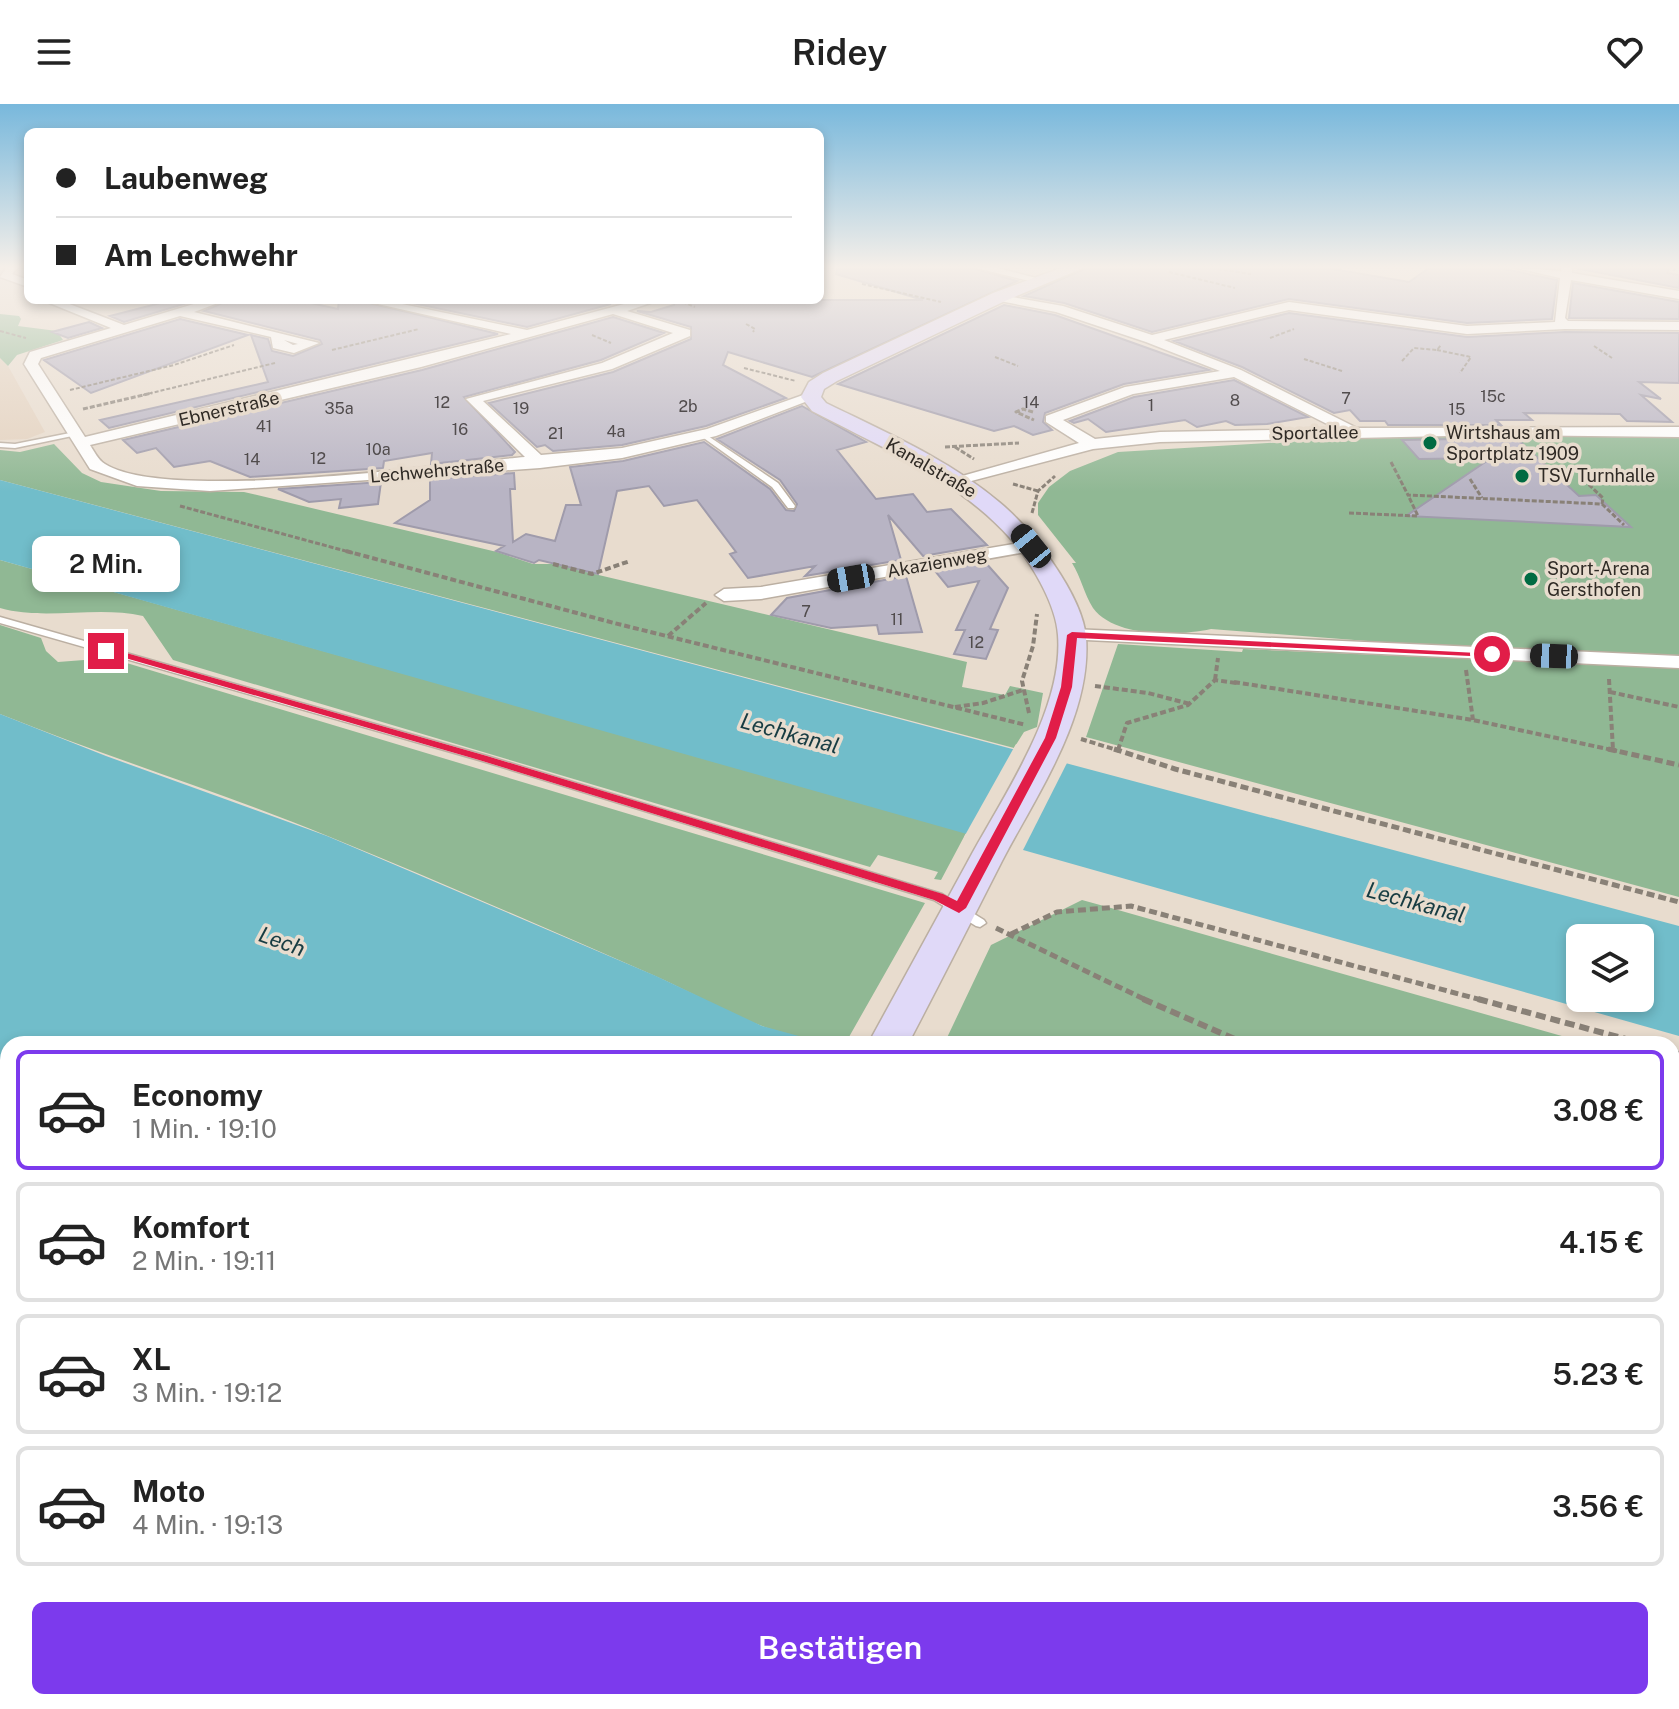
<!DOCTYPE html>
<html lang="de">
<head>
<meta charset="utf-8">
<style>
	body { margin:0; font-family:"Public Sans",sans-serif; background:#f6f6f6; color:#222; height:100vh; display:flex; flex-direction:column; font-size:30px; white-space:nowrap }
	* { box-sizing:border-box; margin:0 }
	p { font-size:26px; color:#767676 }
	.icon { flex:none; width:44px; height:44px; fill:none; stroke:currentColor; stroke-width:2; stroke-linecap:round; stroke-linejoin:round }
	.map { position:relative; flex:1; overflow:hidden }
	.panel { position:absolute; left:0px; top:932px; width:1680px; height:674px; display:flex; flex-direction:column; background:#fff; border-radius:24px 24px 0 0; box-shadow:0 4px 12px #0003 }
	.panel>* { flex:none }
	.guide { position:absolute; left:24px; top:24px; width:800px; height:176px; border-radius:12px; box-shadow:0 4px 12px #0003; display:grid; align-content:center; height:176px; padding:0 32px; background:#fff }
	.controls { position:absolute; left:1566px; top:820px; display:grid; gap:16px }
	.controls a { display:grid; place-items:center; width:88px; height:88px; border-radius:12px; background:#fff; box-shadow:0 4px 12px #0003; font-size:40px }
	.end { position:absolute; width:36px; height:36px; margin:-18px; border:10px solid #e11d48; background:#fff; box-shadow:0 0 0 4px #fff }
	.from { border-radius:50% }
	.bubble { position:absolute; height:56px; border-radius:12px; background:#fff; box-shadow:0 4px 12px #0003; font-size:26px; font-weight:600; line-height:56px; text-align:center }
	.car { position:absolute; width:24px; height:48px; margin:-24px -12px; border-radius:10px; box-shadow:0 0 6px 2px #0007; background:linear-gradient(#222 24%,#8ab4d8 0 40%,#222 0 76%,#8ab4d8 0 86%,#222 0) }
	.guide b { display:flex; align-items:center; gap:28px; height:76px; font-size:30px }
	.guide b+b { border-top:2px solid #e0e0e0 }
	.guide i { width:20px; height:20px; background:#222 }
	ul { padding:14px 0 0; list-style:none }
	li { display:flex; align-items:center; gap:24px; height:120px; margin:0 16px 12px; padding:0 16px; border:4px solid #e0e0e0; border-radius:12px }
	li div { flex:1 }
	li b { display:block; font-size:30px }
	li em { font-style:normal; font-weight:600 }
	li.selected { border-color:#7c3aed }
	li>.icon { width:72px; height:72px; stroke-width:1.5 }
	.primary-button { display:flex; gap:16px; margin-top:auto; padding:16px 32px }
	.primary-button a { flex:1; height:92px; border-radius:12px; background:#7c3aed; color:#fff; font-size:32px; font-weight:600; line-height:92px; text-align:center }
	header { display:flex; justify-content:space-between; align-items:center; height:104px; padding:0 32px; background:#fff; font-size:36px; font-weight:600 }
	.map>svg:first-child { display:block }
	.built { fill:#e3d1be }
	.green { fill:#90b894 }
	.water { fill:#71bdca; fill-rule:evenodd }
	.pier { fill:#e8dcce }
	.building { fill:#b8b4c4; stroke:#9f9bab; stroke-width:2 }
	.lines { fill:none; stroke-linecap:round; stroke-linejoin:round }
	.service-casing { stroke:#bbafa2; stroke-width:3 }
	.minor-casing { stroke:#bbafa2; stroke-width:3 }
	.secondary-casing { stroke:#bbafa2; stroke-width:3 }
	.path-far5 { stroke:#898177; stroke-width:2; stroke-dasharray:4 2; stroke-linecap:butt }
	.path-far4 { stroke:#898177; stroke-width:3; stroke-dasharray:5 2; stroke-linecap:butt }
	.path-far3 { stroke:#898177; stroke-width:4; stroke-dasharray:6 3; stroke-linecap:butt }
	.path-far2 { stroke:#898177; stroke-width:5; stroke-dasharray:8 4; stroke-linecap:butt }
	.path-far1 { stroke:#898177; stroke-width:6; stroke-dasharray:10 5; stroke-linecap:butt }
	.path { stroke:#898177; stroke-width:8; stroke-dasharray:12 6; stroke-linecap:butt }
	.service { fill:#fff; fill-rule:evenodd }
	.minor { fill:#fff; fill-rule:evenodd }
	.secondary { fill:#e0d9f8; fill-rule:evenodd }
	.route { fill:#e11d48 }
	.poi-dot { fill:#016b42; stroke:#e8dcce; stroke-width:3 }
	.labels { text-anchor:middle; stroke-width:7; stroke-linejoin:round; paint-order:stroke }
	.number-label { font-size:16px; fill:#514c4d }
	.far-street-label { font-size:18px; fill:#2f2a25; stroke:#e8dcce }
	.far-poi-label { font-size:18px; fill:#2f2a25; stroke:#e8dcce; text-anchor:start }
	.water-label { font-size:22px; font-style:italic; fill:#173c42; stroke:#e8dcce }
</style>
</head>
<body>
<header><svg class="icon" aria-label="menu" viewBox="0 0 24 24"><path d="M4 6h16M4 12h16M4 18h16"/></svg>Ridey<svg class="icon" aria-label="heart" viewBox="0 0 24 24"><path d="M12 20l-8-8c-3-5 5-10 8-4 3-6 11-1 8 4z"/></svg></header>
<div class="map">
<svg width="1679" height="1605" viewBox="0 0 1679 1605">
	<rect width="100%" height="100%" fill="#e8dcce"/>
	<path class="built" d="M0,254L8,262L45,328L27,335L0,336Z"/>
	<path class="green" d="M0,210L19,212L21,215L18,222L57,227L63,236L17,251L8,262L0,254Z
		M1524,332L1679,334V556L1524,549L1211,525C1179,532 1115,534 1093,504C1084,490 1081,473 1072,459H1076L1038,411V399L1049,383L1070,367L1118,348L1352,334Z
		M54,340L82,369L101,378L161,387L244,388L497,448L533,460H552L967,558L962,583L1005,591L1010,582L1043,589L1037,623L1024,628L1014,644L0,376V346L20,348Z
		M0,456L892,707L966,729L941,776L934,775L938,768L878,751L870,763L173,556L143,512C96,501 46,517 0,504Z
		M0,521L41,534L46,547L58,558L110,554L925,799L845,940C777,940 714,898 653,871C546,824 438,777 330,733C221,688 109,654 0,610Z
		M1118,540L1242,548L1243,545L1679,564V793L1086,633Z
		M1082,796L1111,804L1590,940H944L991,841Z
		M0,961L8,964V1598H472L469,1605H0Z
		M1672,963L1679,965V1233L1672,1231Z
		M633,1598H1544L1561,1605H646Z"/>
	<path class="water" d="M0,376L1679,822V932L0,456ZM1580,834H1640V894H1580Z
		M0,610L106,652L327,732L656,872L762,922L828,940H8V964L0,961Z
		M1672,1231L1679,1233V1605H1561L1544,1598H1672Z"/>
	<path class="pier" d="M1016,640L1069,655L1021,750L964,733Z"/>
	<path class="building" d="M837,164H973L1017,177L812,273L728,248L723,261L786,294L706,322L622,341L553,347L545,341L537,343L489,299L613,268L691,235V223L637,207L651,208L674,201L675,196H923L836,170Z
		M1086,164H1327L1409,178L1429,164H1499L1557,176L1552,215L1467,219L1289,195L1152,228L1064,199L1024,192Z
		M1575,164H1669L1667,169L1679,171V184Z
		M1573,179L1679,198V215L1569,214Z
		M172,196H197L124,218L110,212Z
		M229,196H297L338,205L339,196H357L498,230L109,324L100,316L268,278L251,231L268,235L272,247L293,252L322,240L320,236L204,207Z
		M398,196H587L611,200L527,223Z
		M1004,201L1055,211L1209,266L1124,280L1045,309L1043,318L1052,326L1033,331L1014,322L994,327L838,280Z
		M1289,209L1467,233L1565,228L1679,229V279L1639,278L1661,295L1641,291L1672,318L1627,317L1620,310L1524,309L1532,316H1496L1501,321H1388L1385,317H1360L1350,306L1334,309L1242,263L1174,237Z
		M613,213L664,229L601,256L464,293L515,348L512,351L431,360L432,349L384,357L383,364L250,373L210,357L174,363L156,344L137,349L123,336L422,266Z
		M180,215L248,231L91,289L44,256Z
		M89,218L102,224L68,234L52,228Z
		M1234,276L1308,313L1267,320L1235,321L1226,317L1197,323L1185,316L1106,328L1088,315L1074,319L1070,317L1134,293Z
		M802,302L866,338L837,346L876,395L913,390L927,408L951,405L987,441L923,452L888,411L901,456L805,472L815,462L748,474L730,450L736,448L697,396L664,402L649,382L617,387L598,470L539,456L534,459L496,447L504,442L395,419L430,396V375L514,369L515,385H510L513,438L526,430L555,437L566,401H581L570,363L623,357L704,338L770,385L786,406L794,407L797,400L780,376L717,335Z
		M1516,334L1579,392L1596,391L1631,423L1406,412L1491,354L1419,355L1402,336Z
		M381,378L378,400L339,404L341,395L309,398L278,385Z
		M985,458L1008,484L990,525L998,526L986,555L954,550L965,526H956L979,477L948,483L935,467Z
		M906,472L922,528L879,530L877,521L831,524L771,511L787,494Z"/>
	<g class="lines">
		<g class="service-casing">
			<path id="service" d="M75,328L78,330L77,331L15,344L0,343V339L15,340Z
				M701,330H705L778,379L795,402L794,404H788L772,383L701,332Z
				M0,513L487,652L942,790L984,816L986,819L980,823L976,822L934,796L479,656L0,519Z"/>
		</g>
		<g class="minor-casing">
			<path id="minor" d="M6,164H17L12,170L28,176V183L0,173Z
				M976,164H997L1044,176L1038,179Z
				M1516,164L1561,167L1562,164H1572V169L1679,187V195L1571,176L1565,214L1568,217L1679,218V226L1565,225L1467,230L1289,206L1164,236L1241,266L1357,324L1679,323V333L1496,331L1160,338L1093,345L956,381L948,376L1079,339L1046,318V312L1125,283L1220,267L1146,238L1056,208L995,196V190L1063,202L1152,231L1289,198L1467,222L1555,218L1560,174ZM1234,273L1337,325L1160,328L1095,335L1063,316L1133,290Z
				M42,196H59L124,221L207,196H226L194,208L319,239L294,249L273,244L271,233L180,212L41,254L38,260L85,333L511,230L360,196H383L527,226L639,196H659L627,207L690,226V232L612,265L483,297L541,351L622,344L707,325L806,290L818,293L716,332L622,354L540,364L210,387L137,382L90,365L24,260L30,248L111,224ZM613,210L673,229L602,259L466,295L525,353C442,360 166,399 105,360C98,356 94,347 90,341L421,263ZM284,236L298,240L293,241Z
				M1031,437L1040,442L1037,446L761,495L724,497L715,491L724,485L761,483Z
				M1072,525L1679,552V564L1065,535L1062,531Z"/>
		</g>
		<g class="secondary-casing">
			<path id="secondary" d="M1061,164H1083L1005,197L837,277L824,285L821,293L826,299C885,328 948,355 999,398C1031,424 1082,490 1086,533C1092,612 1037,690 1002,757C971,818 940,879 908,940H868C901,880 934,819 967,759C1001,695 1064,607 1058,531C1056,499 1030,457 1010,434C957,375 881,343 812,307L801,293L809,278L823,269L993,189Z
				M525,1598H587L584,1605H522Z"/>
		</g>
		<path class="path-far5" d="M1212,164L1251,170
			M1674,167L1675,164
			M1169,168L1235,184
			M862,180L941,198
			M677,196L695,203
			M746,220L755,225L753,228
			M0,227L26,234
			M592,231L611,239
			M1270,234L1294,225
			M1594,242L1612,254
			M332,246L419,225
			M1437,246L1471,253L1460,269
			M995,253L1018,262
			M1304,255L1342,267
			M1402,257L1414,244L1437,246L1441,241
			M744,264L796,277
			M70,286L174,261L234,241
			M143,291L275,259"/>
		<path class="path-far4" d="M83,305L152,289
			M1033,308L1023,305L1016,308L1034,316
			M945,343L1019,339
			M955,343L974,355
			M1391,358L1408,391L1602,400L1603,394L1585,377
			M1470,375L1482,394
			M1013,380L1038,387
			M1602,400L1624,421
			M180,402L353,449
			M1032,409L1038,387L1055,372
			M1349,409L1418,412L1408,391"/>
		<path class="path-far3" d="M346,447L614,519L1026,621
			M553,460L592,470L630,457
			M668,532L706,499
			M1466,566L1473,616
			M1609,575L1613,646
			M1215,576L1218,554
			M1234,578L1473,616L1617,647
			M1095,582L1148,589L1190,600
			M1610,588L1679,603
			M955,603L983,599L1023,586
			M1029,609L1022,577L1033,542L1037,510
			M1081,635L1120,647
			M1118,646L1127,619L1188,601L1215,576L1236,579"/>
		<path class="path-far2" d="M1114,645L1175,665L1679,798
			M1608,645L1679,661
			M996,824L1148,897
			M1011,830L1057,808L1131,802L1485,897"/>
		<path class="path-far1" d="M1143,895L1246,940
			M1478,895L1644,940
			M1672,948L1679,950
			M1672,1095L1679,1097
			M0,1178L8,1182"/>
		<path class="path" d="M0,1574L8,1569
			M1084,1598L1098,1605
			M96,1605L120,1598
			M612,1605L615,1598"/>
		<use href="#service" class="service"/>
		<use href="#minor" class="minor"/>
		<use href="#secondary" class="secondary"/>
	</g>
	<linearGradient id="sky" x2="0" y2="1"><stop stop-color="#78b8dc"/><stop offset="0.42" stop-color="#f5efe9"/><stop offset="1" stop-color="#f5efe9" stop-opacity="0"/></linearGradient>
	<rect width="1679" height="388" fill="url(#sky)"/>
	<path class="route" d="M1072,528L1497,550L1492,553L1077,534L1072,583L1056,634L966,804L959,809L934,796L479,656L101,547L109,544L487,652L943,790L957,797L1045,634L1061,583L1067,531Z"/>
	<g class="poi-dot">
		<circle cx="1430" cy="339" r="8"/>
		<circle cx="1522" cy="372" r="8"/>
		<circle cx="1531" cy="475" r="8"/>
	</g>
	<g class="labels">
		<g class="number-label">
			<text x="1493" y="298">15c</text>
			<text x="1346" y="300">7</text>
			<text x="1235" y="302">8</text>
			<text x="442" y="304">12</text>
			<text x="1031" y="304">14</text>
			<text x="1151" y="307">1</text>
			<text x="688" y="308">2b</text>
			<text x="339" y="310">35a</text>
			<text x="521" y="310">19</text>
			<text x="1457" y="311">15</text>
			<text x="264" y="328">41</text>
			<text x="460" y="331">16</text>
			<text x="616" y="333">4a</text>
			<text x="556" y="335">21</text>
			<text x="378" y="351">10a</text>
			<text x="318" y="360">12</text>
			<text x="252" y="361">14</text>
			<text x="806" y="513">7</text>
			<text x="897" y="521">11</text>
			<text x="976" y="544">12</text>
		</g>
		<g class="far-street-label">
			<text transform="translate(229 305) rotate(-13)" y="6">Ebnerstraße</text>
			<text transform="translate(1315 329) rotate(-1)" y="6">Sportallee</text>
			<text transform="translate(931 364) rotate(30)" y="6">Kanalstraße</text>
			<text transform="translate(437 367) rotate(-5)" y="6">Lechwehrstraße</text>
			<text transform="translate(937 459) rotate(-10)" y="6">Akazienweg</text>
		</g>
		<g class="far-poi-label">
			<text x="1446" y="335">Wirtshaus am<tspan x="1446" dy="21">Sportplatz 1909</tspan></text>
			<text x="1538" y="378">TSV Turnhalle</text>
			<text x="1547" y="471">Sport-Arena<tspan x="1547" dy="21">Gersthofen</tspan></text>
		</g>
		<g class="water-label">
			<text transform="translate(790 629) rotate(15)" y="8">Lechkanal</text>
			<text transform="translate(1416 798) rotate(15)" y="8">Lechkanal</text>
			<text transform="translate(282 837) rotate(20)" y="8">Lech</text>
		</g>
	</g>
</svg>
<div class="controls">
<a><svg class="icon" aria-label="layers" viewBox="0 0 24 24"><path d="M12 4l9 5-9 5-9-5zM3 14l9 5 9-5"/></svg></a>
</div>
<i class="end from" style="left:1492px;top:550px"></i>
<i class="end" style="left:106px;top:547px"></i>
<div class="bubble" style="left:32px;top:432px;width:148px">2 Min.</div>
<i class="car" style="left:1031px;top:442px;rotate:321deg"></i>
<i class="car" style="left:851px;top:474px;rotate:260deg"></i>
<i class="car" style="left:1554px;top:552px;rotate:272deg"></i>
<div class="guide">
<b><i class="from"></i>Laubenweg</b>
<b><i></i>Am Lechwehr</b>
</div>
<section class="panel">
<ul>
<li class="selected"><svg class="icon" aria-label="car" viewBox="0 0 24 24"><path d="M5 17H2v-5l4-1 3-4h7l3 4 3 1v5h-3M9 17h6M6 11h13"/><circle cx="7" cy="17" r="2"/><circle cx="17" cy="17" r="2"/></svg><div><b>Economy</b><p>1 Min. · 19:10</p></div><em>3.08 €</em></li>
<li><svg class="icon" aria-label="car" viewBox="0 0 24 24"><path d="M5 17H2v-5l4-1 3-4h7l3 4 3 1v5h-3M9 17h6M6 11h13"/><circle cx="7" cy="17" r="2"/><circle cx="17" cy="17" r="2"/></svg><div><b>Komfort</b><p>2 Min. · 19:11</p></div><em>4.15 €</em></li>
<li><svg class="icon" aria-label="car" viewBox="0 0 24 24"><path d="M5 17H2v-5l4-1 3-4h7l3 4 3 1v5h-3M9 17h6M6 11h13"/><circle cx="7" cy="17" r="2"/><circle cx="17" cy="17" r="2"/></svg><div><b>XL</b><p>3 Min. · 19:12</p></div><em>5.23 €</em></li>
<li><svg class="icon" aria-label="car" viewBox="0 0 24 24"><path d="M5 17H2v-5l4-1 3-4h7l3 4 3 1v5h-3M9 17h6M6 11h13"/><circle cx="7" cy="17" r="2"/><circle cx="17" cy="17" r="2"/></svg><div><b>Moto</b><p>4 Min. · 19:13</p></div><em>3.56 €</em></li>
</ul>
<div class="primary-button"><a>Bestätigen</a></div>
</section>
</div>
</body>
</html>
